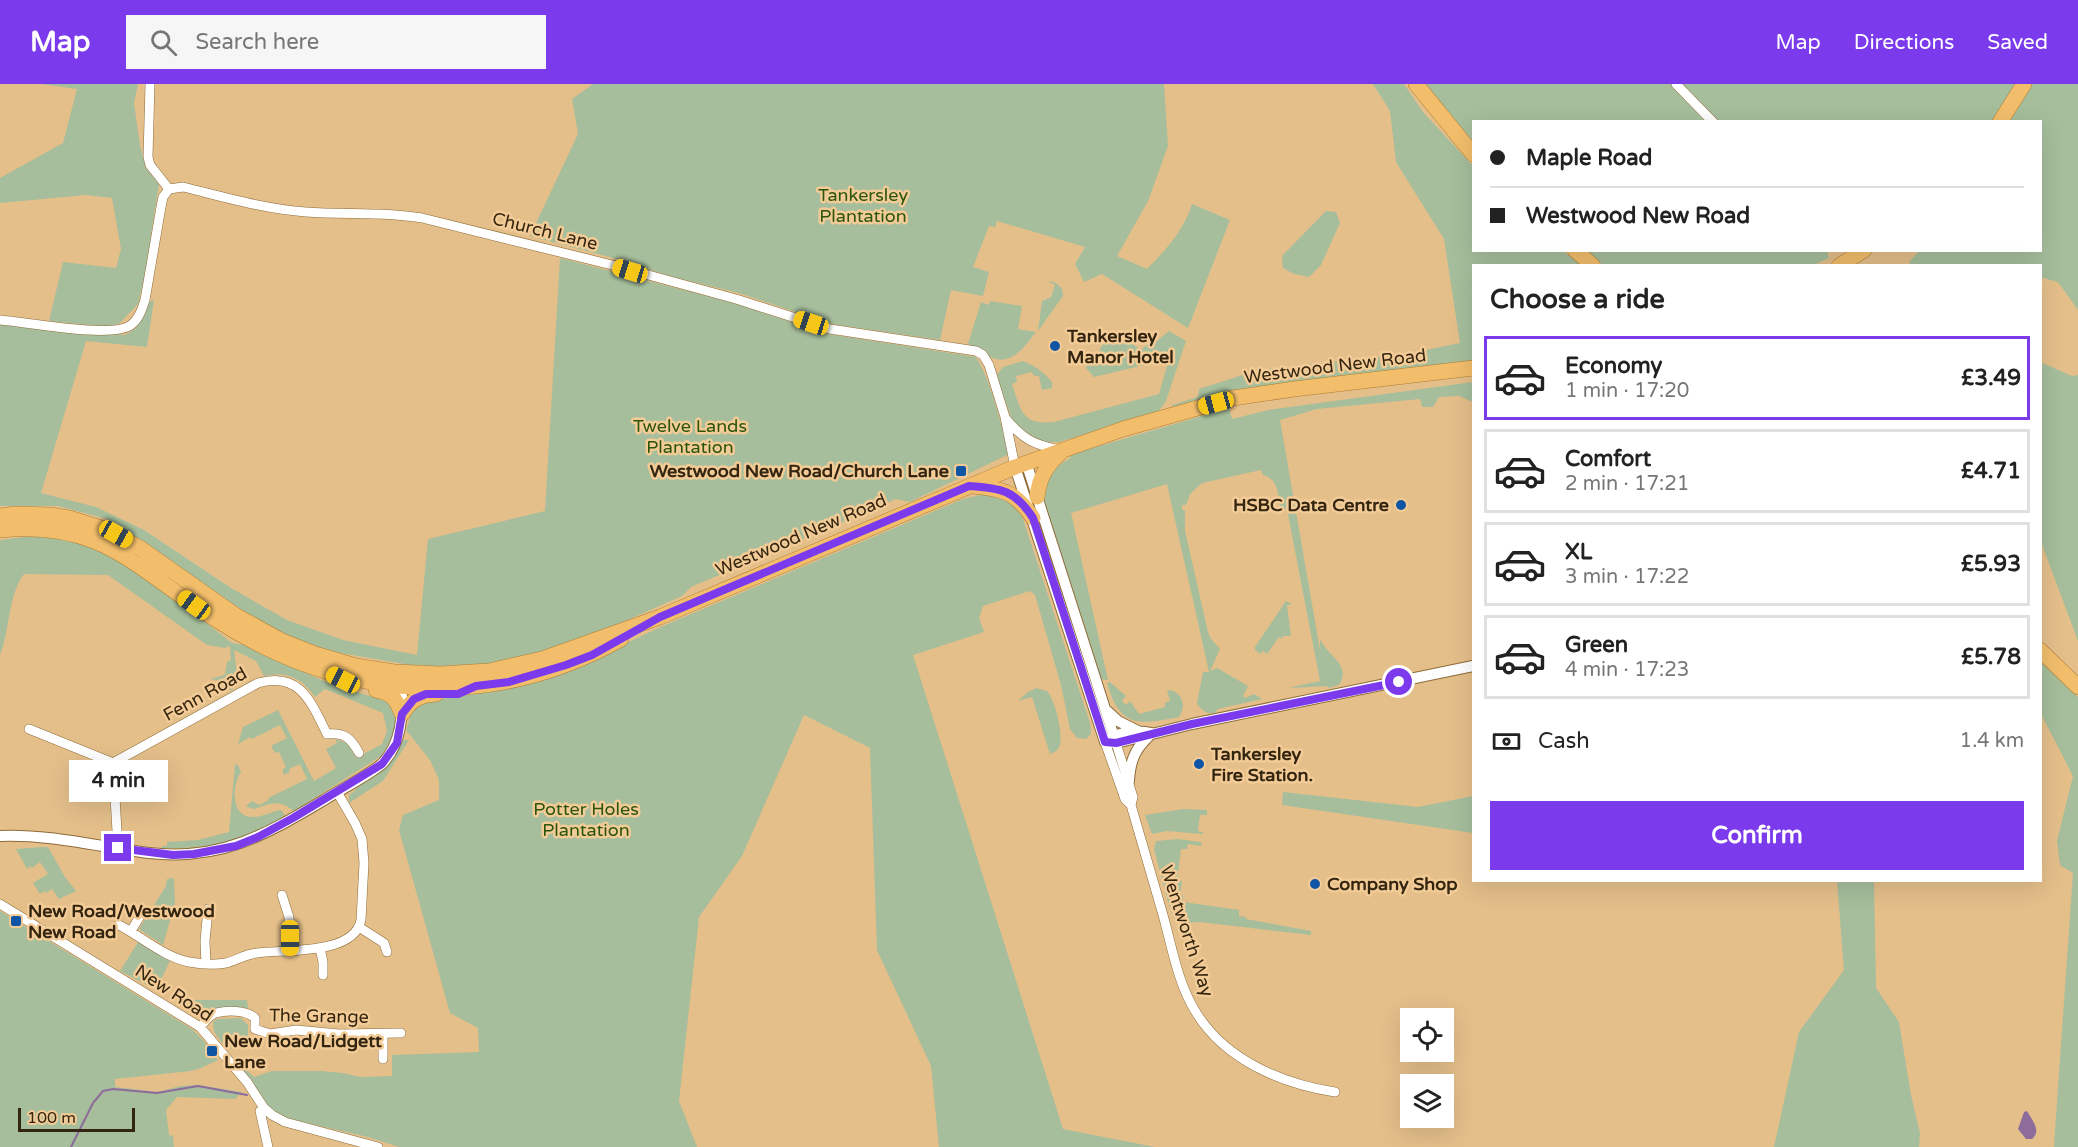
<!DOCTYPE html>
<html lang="en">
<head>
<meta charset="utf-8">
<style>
	body { margin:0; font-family:"Varela Round",sans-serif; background:#f6f6f6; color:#222; height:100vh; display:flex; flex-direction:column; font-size:22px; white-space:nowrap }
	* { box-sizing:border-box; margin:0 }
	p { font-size:20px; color:#767676 }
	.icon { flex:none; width:33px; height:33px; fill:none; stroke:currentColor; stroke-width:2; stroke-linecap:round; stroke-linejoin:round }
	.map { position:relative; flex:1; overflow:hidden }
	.side { position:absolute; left:1472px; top:180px; width:570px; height:618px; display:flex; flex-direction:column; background:#fff; border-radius:0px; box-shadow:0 6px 24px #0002 }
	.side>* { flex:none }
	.guide { position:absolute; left:1472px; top:36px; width:570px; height:132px; border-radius:0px; box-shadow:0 6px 24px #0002; display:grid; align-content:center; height:132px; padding:0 18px; background:#fff }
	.buttons { position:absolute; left:1400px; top:924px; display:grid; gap:12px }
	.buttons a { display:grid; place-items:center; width:54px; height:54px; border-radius:0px; background:#fff; box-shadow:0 6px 24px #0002; font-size:30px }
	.scale { position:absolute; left:18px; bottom:15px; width:117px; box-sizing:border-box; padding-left:6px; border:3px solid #342510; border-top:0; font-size:16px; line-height:21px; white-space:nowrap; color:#342510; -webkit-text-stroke:4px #f2cb96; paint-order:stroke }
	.end { position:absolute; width:27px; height:27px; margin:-14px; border:8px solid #7c3aed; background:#fff; box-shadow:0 0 0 3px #fff }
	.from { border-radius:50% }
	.bubble { position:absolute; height:42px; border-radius:0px; background:#fff; box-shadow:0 6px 24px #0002; font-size:20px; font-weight:800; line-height:42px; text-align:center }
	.car { position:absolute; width:18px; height:36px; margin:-18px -9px; border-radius:8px; box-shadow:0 0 4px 2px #0007; background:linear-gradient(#f5c518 24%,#345 0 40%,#f5c518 0 76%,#345 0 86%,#f5c518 0) }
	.guide b { display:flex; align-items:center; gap:21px; height:57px; font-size:22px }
	.guide b+b { border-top:2px solid #e0e0e0 }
	.guide i { width:15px; height:15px; background:#222 }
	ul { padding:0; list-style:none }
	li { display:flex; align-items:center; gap:18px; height:84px; margin:0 12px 9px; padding:0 6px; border:3px solid #e0e0e0; border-radius:0px }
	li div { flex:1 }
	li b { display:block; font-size:22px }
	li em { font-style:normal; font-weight:800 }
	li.selected { border-color:#7c3aed }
	li>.icon { width:54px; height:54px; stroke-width:1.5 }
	h2 { padding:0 18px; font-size:27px; line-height:72px }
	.pay { display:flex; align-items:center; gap:15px; height:66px; padding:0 18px; font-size:22px }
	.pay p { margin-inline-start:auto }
	.primary-button { display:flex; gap:12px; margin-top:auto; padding:12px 18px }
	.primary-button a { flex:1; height:69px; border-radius:0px; background:#7c3aed; color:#fff; font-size:24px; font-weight:800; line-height:69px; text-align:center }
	header { display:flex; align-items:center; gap:36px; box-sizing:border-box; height:84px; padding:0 30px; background:#7c3aed; color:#fff }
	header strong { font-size:28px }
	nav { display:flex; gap:33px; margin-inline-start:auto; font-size:21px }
	.search { width:420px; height:54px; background:#f6f6f6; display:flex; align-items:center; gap:15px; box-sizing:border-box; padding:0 21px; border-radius:0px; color:#767676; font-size:22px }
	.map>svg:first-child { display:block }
	.green { fill:#a6be9c }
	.water { fill:#8d6b9b }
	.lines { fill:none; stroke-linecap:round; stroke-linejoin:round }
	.stream { stroke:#8d6b9b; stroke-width:2 }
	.minor-casing { stroke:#8e6b38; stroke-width:10 }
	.tertiary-casing { stroke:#8e6b38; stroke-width:12 }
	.trunk-casing { stroke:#ae7e34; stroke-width:16 }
	.minor { stroke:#fff; stroke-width:9 }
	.tertiary { stroke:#fff; stroke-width:10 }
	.trunk { stroke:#f2be6c; stroke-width:15 }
	.route { stroke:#7c3aed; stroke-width:8 }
	.poi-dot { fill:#0f55a5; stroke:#f2cb96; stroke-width:2 }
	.labels { text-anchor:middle; stroke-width:5; stroke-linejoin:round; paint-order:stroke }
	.park-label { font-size:18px; fill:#2a550a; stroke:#f2cb96 }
	.street-label { font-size:18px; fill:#342510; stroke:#f2cb96 }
	.poi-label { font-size:18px; font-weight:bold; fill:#342510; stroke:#f2cb96; text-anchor:start }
</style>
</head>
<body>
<header>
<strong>Map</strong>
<div class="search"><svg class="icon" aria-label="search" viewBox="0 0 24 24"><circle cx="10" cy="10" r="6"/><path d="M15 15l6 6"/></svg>Search here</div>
<nav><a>Map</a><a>Directions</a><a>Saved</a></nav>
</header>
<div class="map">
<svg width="2078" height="1063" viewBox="0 0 2078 1063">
	<rect width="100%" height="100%" fill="#e4bf8a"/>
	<path class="green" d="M41,0H138L134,19L140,61L146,84L159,100L144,195L138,220L120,239L108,243L49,237L63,178L116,184L121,165L112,114L86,111L0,119V94L63,59L77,5Z
		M593,0H1164L1168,62L1148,117L1117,172L1147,185C1166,166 1184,146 1192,120L1230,136L1188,244L1102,190L1084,198L1075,180L1085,163L997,137L995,143L989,142L973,183L989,188L983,212L951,206L940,256L831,240L739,209L669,192L613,174L530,152L578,50L572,15Z
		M1373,0H1404L1423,28L1473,82V166L1563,167L1581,181L1473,182V277L1172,324V321L1198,313L1199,305L1258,286L1411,269L1460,259L1444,155L1396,78L1390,27Z
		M1423,0H2078V226L2058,198L2040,193V182H1912L1909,178L1919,167L2040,166V38H1473V59Z
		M1326,127L1336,128L1340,139L1321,181L1309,193L1294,190L1283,184L1282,172Z
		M1827,166L1829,174L1811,182H1604L1586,167Z
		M560,174L734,219L828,250L976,273C991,296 1000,339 1009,366V370L910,418L896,415L691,503L682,512L562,565L469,586L416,582L329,567L271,545L230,518L216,511L107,435L58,422H0V239L125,251L136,244L149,218L154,216L147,263L86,257L41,409L96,423L144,446L231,504L287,536L343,556L417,571L428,455L545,427Z
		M1047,197C1057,198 1063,202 1063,212L1038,247L1042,217L1051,213L1055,201Z
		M990,217L1022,222L1018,245L1036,248C1027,260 1012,282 993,274C985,271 979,264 968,260L981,218L989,221Z
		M1169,247L1186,257L1166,317L1158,328L1059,358H1044L1033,355L1013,338L996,292L1003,283L1023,277C1034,281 1045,289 1052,298V304L1042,306L1039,292H1034L1032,288L1016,292L1017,298L1012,300C1021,326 1021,341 1054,338L1159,310L1169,275L1094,293L1086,284L1087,281L1096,276L1101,263L1115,248L1141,266L1153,255L1157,257Z
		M2040,278L2072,292L2078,291V557L2040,455Z
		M1473,298V318L1459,312L1439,313L1433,323H1422L1420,315L1317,325L1280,336L1320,566V555C1327,572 1352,580 1339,601L1328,604L1327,602L1288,604L1320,597L1287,425L1281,426C1278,412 1279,395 1263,391L1261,386L1202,399L1190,410L1186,421H1182V426H1185V447L1208,548L1211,555L1220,565L1210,587L1217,584L1248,602L1243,612L1245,614L1254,610L1262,615L1218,625L1215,629C1207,631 1201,626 1197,619L1203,588H1209L1167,400L1071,429L1108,596L1101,595L1037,413L1046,408C1047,391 1056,381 1071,374L1069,371L1229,324L1232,335L1269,326Z
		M985,410L1004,413L1021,429L1090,639L1091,650L1086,655L1077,654L1070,645L1061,601L1035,511L1030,507L983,522L979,534L984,548L913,571L1063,1045L1155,1063H939L931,982L877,866L870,664L804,631L742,772L699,833L679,1017L697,1063H399L368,1053L289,1035L275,1028L266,1020L235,976L254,993L272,987H321L343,989L360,993L392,992V971L479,968L478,944L450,929L399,746L403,731L439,716V696L430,676L406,646L411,630L422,618L505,605L586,578L665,541L963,415Z
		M32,452C50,454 68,456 86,462C135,478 190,527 232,559L245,561L328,599L392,619L395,626L396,638L393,653L381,672L294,727C278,714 271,720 253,725L246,722L252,717L259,721L269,716L268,714L307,695L300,680L289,685L290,688L283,691V685L286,683L279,668L275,669L271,662L287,654L280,641L252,655L250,653L238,660L243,643L278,626L314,697L336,684L326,665L337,659L335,655L349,660L356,674L382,660L387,647L383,629L325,605L315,613C302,594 288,587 264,592L256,577L234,566L238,598L231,607L224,597L210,595L225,591L227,578L231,576L230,563L228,562L225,564L207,561L108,491L24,490C8,511 10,546 0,571V456Z
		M1286,517L1292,520L1287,521L1291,552H1283L1282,555L1279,553L1267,570L1263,567L1261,570L1255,566V563Z
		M2040,575L2078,613V1063H2054V1061L2073,789L2060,781L2057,757L2073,692L2040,628Z
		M1110,598L1126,612L1122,617L1126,621L1130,617L1139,630L1165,623V619L1170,617L1167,606L1174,607L1180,612C1184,620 1184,625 1179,633C1138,641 1120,644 1107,599Z
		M1036,604L1047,607C1055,616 1063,648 1060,660C1059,666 1055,668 1050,670L1032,613L1018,617L1028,608Z
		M403,656H409L383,697L349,719V711L356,706L355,704C379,691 391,682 403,656Z
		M235,680L238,681L241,688C232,701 230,734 254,733C263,733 272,727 281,726L285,731C252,758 203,765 162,764V762H167V758L198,756L229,748Z
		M1283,708L1418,723L1473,712V749L1282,721Z
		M1184,725L1207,726V731H1200L1198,747L1203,748V750L1167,747L1152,750L1145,731Z
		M1178,755L1200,758L1202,760L1201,762L1188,760L1187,765H1181L1177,796L1182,797L1180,810L1183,812V818L1239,826V832L1246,833V835L1311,847V851L1200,838L1184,839L1175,836L1167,815L1154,765L1156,757Z
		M42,763H48L65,793L76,807L59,815L52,805L46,809L44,807L40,810L33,799L48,790L40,778L32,784L30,782L27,785L16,765Z
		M174,794L175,819L163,861L139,845L166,802L167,795Z
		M1837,797H1874L1876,904L1899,938L1911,1011L1920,1049L1919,1063H1774L1799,948L1844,886Z
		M0,827L192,945L204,957L218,976L201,984L191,987L115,995V1003L158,1008L180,1002L198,1001L242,1008L235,1015L177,1013L166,1026L169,1051L173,1052L174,1063H0Z
		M138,858L170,877L156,906L120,887Z
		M178,916H247L248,924L215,925L201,930Z
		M241,934L248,941V952L232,965L227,958L223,960L214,948L213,938L217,935Z"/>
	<path class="water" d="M2027,1027C2032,1036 2042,1047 2032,1055H2026L2018,1045L2024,1028Z"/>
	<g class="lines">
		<path class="stream" d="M71,1063L93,1019L103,1007L113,1005L157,1009L198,1002L247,1011"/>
		<g class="minor-casing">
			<path id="minor" d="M150,0L148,73L150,81L169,105
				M1676,0L1713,38
				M169,105L183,103C224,113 264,125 306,128C345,131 383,127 422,134L612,181L736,215L830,245L976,267L983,271L989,281L1005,333L1015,383
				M0,236C26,238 112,255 131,241C139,235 142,225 145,216L161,123L163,113L169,105
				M1006,335C1024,356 1033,360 1059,366
				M29,645L113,679
				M1105,658L1125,715L1131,721
				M1116,659L1133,713L1131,721C1142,758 1152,794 1163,831C1172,863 1178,901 1197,930C1226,976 1282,1000 1335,1008
				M113,679L258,599C300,587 311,618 327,650C344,648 351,654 359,669
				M113,679L118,764
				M282,811L289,833L290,867
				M0,820L200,943L247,998L264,1024L272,1031L285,1038L378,1063
				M119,841C142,853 164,873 189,878C200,880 215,881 226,879C237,876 246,870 257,869C283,865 354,872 361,836L364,779L362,755L355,739L337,708
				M359,843L384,859L387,868
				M131,847L142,829
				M320,864L323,878V891
				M206,880L205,857L208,825
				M200,943C205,938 209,931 216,929C227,926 246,926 255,934V945L270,950L296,946L339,950L401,949
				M383,975V950
				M264,1024L260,1027L268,1063"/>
		</g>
		<g class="tertiary-casing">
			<path id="tertiary" d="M1026,378L1116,659
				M1015,383L1105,658
				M1106,626L1118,637L1138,647
				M1110,655C1121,647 1139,646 1152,649
				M1105,658L1116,659L1192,640L1473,582
				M1129,697C1130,679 1134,666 1148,653
				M0,752C51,750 99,763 149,769C221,777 265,751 324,716C343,704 364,694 382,680C403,658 402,631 402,602"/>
		</g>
		<g class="trunk-casing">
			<path id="trunk" d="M1416,0L1473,70
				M2000,38L2024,0
				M1575,166L1593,182
				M1839,182L1864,166
				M973,402C1003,405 1016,408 1033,434
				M1037,413C1039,392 1048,380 1063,366
				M0,432L16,430L50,431L69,434L104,445L140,464L235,531L282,557L315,570L356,582L394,588L440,590L489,587L542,575L660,533L1015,383L1123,345L1233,314L1294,305L1473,284
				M0,446C102,436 134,483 212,533C338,616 487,630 621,555
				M2040,566L2078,603
				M376,606C393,609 396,615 402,630
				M402,630C411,616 419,611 436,610"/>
		</g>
		<use href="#minor" class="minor"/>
		<use href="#tertiary" class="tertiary"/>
		<use href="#trunk" class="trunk"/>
	</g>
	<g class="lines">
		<path class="route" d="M118,764L173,771L194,770L236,762L258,753L293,734L382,680L397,659L402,630L414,615L426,610H458L476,602L509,598L566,581L592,571L660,533L969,402C1001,404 1015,406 1033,434L1105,658L1116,659L1192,640L1399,598"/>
	</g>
	<g class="poi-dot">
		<circle cx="1055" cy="262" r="6"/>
		<rect x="955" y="381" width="12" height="12" rx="3"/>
		<circle cx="1401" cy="421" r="6"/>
		<circle cx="1199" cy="680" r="6"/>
		<circle cx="1315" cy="800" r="6"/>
		<rect x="10" y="831" width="12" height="12" rx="3"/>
		<rect x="206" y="961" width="12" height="12" rx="3"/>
	</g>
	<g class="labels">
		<g class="park-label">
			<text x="863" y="117">Tankersley<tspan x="863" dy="21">Plantation</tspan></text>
			<text x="690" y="348">Twelve Lands<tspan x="690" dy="21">Plantation</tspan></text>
			<text x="586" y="731">Potter Holes<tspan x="586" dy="21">Plantation</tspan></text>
		</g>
		<g class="street-label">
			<text transform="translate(545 147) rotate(14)" y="6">Church Lane</text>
			<text transform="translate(1335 282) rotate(-7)" y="6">Westwood New Road</text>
			<text transform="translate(801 451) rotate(-23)" y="6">Westwood New Road</text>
			<text transform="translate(205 610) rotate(-29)" y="6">Fenn Road</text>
			<text transform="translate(1187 847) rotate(72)" y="6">Wentworth Way</text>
			<text transform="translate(174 909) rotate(33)" y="6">New Road</text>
			<text transform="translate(319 932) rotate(1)" y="6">The Grange</text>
		</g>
		<g class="poi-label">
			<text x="1067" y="258">Tankersley<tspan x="1067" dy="21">Manor Hotel</tspan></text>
			<text x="949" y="393" text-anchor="end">Westwood New Road/Church Lane</text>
			<text x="1389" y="427" text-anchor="end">HSBC Data Centre</text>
			<text x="1211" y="676">Tankersley<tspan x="1211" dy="21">Fire Station.</tspan></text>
			<text x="1327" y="806">Company Shop</text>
			<text x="28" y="833">New Road/Westwood<tspan x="28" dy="21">New Road</tspan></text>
			<text x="224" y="963">New Road/Lidgett<tspan x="224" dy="21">Lane</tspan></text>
		</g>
	</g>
</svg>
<div class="buttons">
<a><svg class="icon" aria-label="locate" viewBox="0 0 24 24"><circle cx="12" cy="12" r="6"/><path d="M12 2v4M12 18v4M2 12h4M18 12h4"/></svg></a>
<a><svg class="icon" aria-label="layers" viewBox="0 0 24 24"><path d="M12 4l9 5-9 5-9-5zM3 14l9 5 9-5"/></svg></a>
</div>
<div class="scale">100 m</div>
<i class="end from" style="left:1399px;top:598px"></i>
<i class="end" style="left:118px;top:764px"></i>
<div class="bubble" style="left:69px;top:676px;width:99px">4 min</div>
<i class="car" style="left:630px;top:187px;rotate:287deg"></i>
<i class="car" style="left:811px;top:239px;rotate:288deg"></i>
<i class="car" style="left:1216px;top:319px;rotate:255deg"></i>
<i class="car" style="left:116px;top:450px;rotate:119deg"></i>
<i class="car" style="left:194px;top:521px;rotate:306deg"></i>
<i class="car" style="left:343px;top:596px;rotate:297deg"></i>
<i class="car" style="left:290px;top:854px;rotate:180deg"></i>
<div class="guide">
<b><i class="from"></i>Maple Road</b>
<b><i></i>Westwood New Road</b>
</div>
<section class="side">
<h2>Choose a ride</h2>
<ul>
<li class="selected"><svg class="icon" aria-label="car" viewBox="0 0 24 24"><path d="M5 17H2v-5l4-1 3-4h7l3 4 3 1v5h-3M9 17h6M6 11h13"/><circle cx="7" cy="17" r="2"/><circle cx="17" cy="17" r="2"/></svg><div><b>Economy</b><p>1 min · 17:20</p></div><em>£3.49</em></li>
<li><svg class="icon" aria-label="car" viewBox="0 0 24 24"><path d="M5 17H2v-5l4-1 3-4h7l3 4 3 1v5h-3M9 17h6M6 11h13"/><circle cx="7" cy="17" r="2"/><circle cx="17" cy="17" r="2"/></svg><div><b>Comfort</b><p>2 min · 17:21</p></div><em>£4.71</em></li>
<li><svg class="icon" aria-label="car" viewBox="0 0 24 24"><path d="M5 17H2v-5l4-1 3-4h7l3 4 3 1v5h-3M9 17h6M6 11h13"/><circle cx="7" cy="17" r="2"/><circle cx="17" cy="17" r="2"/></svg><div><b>XL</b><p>3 min · 17:22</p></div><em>£5.93</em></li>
<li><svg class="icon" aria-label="car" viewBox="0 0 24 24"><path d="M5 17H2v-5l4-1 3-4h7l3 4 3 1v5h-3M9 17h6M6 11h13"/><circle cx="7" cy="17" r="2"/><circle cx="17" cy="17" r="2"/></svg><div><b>Green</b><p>4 min · 17:23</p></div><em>£5.78</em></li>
</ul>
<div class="pay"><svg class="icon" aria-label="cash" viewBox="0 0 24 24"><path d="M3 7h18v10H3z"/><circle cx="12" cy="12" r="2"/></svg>Cash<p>1.4 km</p></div>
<div class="primary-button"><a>Confirm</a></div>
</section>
</div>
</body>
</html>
